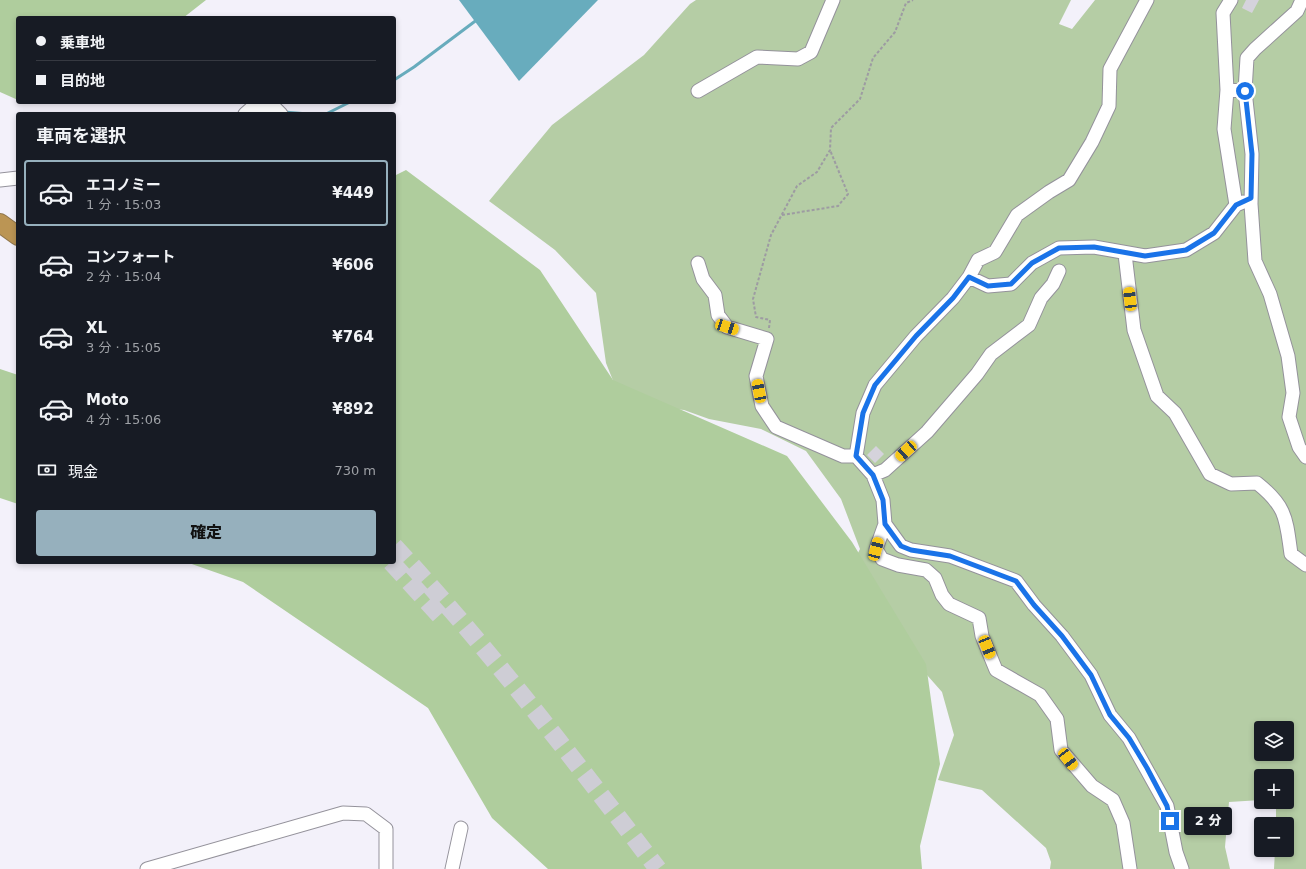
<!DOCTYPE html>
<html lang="ja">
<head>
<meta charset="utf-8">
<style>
	body { margin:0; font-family:"DejaVu Sans","Noto Sans JP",sans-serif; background:#20242c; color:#f1f3f6; height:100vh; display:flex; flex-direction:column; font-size:15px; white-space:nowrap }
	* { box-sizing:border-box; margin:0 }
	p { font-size:13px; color:#9ea1a6 }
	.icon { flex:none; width:22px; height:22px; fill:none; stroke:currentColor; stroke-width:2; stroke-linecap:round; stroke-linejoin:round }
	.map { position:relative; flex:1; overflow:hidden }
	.panel { position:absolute; left:16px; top:112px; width:380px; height:452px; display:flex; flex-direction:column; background:#171b24; border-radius:4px; box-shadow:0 2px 6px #0003 }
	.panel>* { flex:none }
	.hud { position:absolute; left:16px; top:16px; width:380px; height:88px; border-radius:4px; box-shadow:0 2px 6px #0003; display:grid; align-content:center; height:88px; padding:0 20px; background:#171b24 }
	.buttons { position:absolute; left:1254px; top:721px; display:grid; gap:8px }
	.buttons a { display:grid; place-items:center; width:40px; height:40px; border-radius:4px; background:#171b24; box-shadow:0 2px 6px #0003; font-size:20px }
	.end { position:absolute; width:18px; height:18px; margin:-9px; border:5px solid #1a73e8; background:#fff; box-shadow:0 0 0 2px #fff }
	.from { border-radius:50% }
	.bubble { position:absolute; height:28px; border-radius:4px; background:#171b24; box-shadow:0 2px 6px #0003; font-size:13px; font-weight:800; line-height:28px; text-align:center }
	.car { position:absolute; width:12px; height:24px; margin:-12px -6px; border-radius:5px; box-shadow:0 0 3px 1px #0007; background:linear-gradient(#f5c518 24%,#345 0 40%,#f5c518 0 76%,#345 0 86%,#f5c518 0) }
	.hud b { display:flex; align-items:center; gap:14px; height:38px; font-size:15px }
	.hud b+b { border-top:1px solid #363941 }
	.hud i { width:10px; height:10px; background:#f1f3f6 }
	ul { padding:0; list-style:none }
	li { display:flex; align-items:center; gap:12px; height:66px; margin:0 8px 6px; padding:0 12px; border:2px solid transparent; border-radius:4px }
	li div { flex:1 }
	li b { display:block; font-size:15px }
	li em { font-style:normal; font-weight:800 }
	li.current { border-color:#96b0bd }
	li>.icon { width:36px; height:36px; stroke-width:1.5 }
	h2 { padding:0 20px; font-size:18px; line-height:48px }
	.pay { display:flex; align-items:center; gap:10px; height:44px; padding:0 20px; font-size:15px }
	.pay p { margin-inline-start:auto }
	.action { display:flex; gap:8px; margin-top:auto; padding:8px 20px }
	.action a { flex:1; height:46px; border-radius:4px; background:#96b0bd; color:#111; font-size:16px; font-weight:800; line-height:46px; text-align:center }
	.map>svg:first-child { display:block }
	.green { fill:#b5cda5; fill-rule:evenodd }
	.forest { fill:#afcd9d }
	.water { fill:#68acbd }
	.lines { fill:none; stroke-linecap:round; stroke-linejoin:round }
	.stream { stroke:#68acbd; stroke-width:3 }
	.building { fill:#d5d3dc }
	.highway-tunnel { stroke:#cecdd5; stroke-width:18; stroke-dasharray:18 9; stroke-linecap:butt }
	.minor-casing { stroke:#94929b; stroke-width:15 }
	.highway-casing { stroke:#8f764d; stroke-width:20 }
	.path { stroke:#9d9ba2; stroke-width:2; stroke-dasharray:3 2; stroke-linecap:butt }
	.minor { stroke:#fff; stroke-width:13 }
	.highway { stroke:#bb9554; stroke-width:18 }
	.route { stroke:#1a73e8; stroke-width:5 }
</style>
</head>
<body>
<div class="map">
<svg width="1306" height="869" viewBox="0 0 1306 869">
	<rect width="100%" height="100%" fill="#f3f1fa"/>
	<path class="green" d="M696,0H1071L1059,24L1072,29L1095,0H1306V869H1274L1275,850H1287V824H1276V802H1287V776H1261V800L1229,802L1225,847L1230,869H1050L1051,862L1046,848L982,790L938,780L954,735L942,692L897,641L841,586L860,549L841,499L806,451L761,429L709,419L684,410L622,403L606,363L596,293L555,250L489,201L552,125L644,55L690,4ZM1261,728H1287V754H1261Z"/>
	<path class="forest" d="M0,0H206L183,18H18V100L0,92Z
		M406,170L540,270L613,380L787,456L852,542L926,664L940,764L920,846L922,869H548L492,818L428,708L243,582L186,562H394V176Z
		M0,369L18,375V504L0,498Z"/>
	<path class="water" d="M459,0H598L519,81Z"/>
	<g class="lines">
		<path class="stream" d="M394,80L414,67L478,19
			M284,112L308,114
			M318,114H326L350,102"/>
	</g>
	<path class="building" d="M1246,0H1259L1252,13L1242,8Z
		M876,446L884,454L875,463L867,455Z"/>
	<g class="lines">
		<path class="highway-tunnel" d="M394,546C489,648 573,759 658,869
			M391,562L442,618"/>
		<g class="minor-casing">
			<path id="minor" d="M1147,0L1110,69L1109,106L1092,142L1069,180L1049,192L1017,215L995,252L978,260L969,277L988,286L1011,284L1032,263L1059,248L1094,247L1145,256L1186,250L1214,233L1236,205
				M1231,0L1223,13L1227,90L1245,91
				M1302,0L1297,11L1255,49L1247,58L1245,91L1252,154L1251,204L1255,261L1270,294L1288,356L1293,393L1289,417L1299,447L1306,457
				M1227,90L1224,129L1236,205L1243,202
				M698,91L757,57L798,59L811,52L833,0
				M245,114L253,107L275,108L281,114
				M0,180L18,178
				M1125,254L1134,330L1157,396L1175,413L1210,474L1231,484L1257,483C1287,507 1286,519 1291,554L1306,565
				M698,263L703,279L715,295L718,315L727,327L767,339L756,376L762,406L776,427L843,456H856
				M969,277L953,298L916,336L875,385L863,413L856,456L873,475L885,470L927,432L977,374L991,354L1029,325L1041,298L1053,284L1059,271
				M873,475L883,500L885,524L901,546L911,550L950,556L1016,581L1034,605L1062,636L1091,675L1110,715L1129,738L1167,806L1176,852L1182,869
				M885,524L876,549L882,559L898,565L926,570L935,578L942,595L949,604L979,618L982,636L996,670L1040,695L1057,719L1061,750L1092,786L1113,800L1123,823L1130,869
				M147,869L343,813L366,814L386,829V869
				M452,869L461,828"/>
		</g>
		<g class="highway-casing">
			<path id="highway" d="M0,223L18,236"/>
		</g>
		<path class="path" d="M782,215L838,206L848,194L830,150
			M769,328L770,320L756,317L753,299L771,235L797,186L817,172L830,150L831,128L860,99L873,58L895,32L906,3L913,0"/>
		<use href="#minor" class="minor"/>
		<use href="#highway" class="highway"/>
	</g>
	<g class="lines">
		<path class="route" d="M1170,821L1167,806L1147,768L1129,738L1110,715L1091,675L1062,636L1034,605L1016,581L950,556L911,550L901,546L885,524L883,500L873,475L856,456L863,413L875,385L916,336L953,298L969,277L988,286L1011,284L1032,263L1059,248L1094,247L1145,256L1186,250L1214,233L1236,205L1251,198L1252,154L1245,91"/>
	</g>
</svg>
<div class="buttons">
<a><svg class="icon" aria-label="layers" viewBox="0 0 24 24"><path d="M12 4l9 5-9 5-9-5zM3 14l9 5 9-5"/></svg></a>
<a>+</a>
<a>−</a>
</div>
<i class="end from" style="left:1245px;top:91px"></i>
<i class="end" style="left:1170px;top:821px"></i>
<div class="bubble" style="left:1184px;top:807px;width:48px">2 分</div>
<i class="car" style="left:1130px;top:299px;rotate:353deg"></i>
<i class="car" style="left:727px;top:327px;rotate:108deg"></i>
<i class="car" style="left:759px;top:391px;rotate:349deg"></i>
<i class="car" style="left:906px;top:451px;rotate:228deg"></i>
<i class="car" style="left:876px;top:549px;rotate:15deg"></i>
<i class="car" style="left:987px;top:647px;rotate:158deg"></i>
<i class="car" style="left:1068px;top:759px;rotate:143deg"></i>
<div class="hud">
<b><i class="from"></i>乗車地</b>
<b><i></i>目的地</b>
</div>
<section class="panel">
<h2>車両を選択</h2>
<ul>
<li class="current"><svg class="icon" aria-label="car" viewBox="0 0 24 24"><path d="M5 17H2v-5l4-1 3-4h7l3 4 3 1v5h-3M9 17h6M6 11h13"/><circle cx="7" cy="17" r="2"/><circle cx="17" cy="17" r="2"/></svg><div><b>エコノミー</b><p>1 分 · 15:03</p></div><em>¥449</em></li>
<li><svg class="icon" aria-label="car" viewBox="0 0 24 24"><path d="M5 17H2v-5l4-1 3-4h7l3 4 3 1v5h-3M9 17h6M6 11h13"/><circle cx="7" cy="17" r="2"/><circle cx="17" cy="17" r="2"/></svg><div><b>コンフォート</b><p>2 分 · 15:04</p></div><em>¥606</em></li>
<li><svg class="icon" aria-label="car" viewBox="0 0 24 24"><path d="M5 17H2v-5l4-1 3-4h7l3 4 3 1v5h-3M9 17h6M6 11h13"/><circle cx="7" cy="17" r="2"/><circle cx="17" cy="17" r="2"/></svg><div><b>XL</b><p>3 分 · 15:05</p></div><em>¥764</em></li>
<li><svg class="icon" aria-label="car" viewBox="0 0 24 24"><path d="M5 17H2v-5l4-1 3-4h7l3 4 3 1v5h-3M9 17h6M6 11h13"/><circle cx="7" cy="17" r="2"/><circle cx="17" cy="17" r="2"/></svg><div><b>Moto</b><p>4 分 · 15:06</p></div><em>¥892</em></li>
</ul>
<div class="pay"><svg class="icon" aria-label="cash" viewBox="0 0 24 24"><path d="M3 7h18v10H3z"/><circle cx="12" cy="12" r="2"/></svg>現金<p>730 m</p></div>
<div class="action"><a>確定</a></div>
</section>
</div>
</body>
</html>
